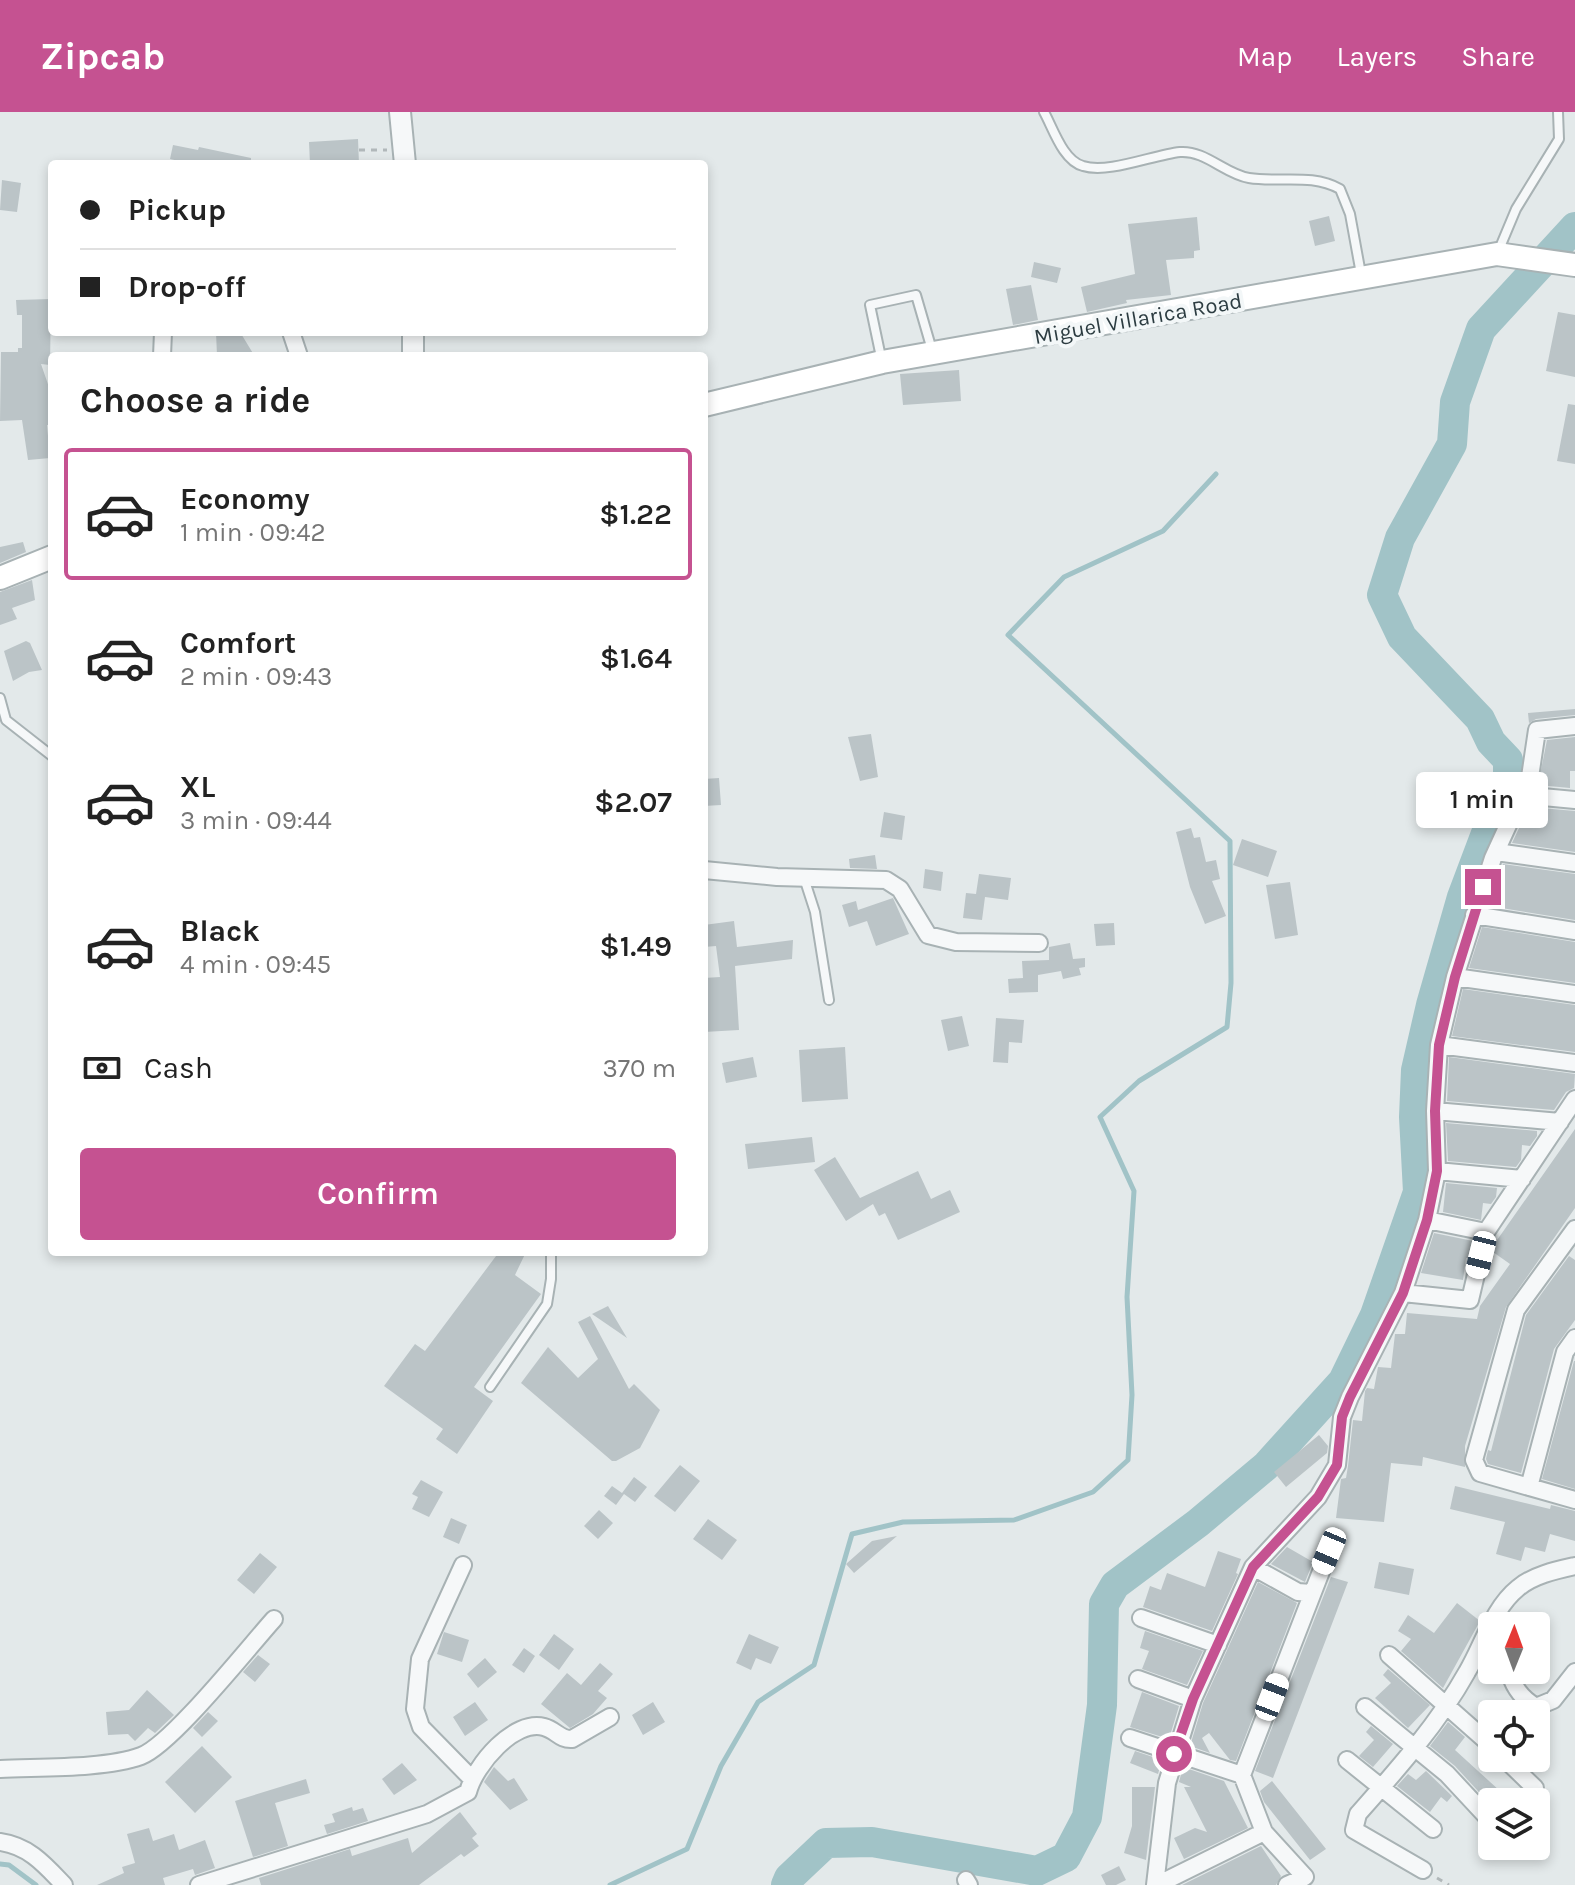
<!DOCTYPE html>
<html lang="en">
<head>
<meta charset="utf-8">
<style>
	body { margin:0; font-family:Karla,sans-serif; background:#f2f2f2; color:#222; height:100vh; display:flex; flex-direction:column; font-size:30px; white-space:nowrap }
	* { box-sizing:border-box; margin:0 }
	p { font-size:26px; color:#767676 }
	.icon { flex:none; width:44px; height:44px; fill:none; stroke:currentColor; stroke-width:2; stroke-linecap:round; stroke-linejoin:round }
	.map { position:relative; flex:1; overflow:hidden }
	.panel { position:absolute; left:48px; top:240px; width:660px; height:904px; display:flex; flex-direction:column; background:#fff; border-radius:8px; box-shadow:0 4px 12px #0003 }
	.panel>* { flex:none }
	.guide { position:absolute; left:48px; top:48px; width:660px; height:176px; border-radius:8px; box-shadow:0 4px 12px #0003; display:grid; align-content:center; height:176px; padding:0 32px; background:#fff }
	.needle { width:52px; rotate:1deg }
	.buttons { position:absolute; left:1478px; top:1500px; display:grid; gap:16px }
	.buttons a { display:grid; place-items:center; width:72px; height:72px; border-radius:8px; background:#fff; box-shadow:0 4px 12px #0003; font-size:40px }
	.end { position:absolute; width:36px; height:36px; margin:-18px; border:10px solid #c55291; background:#fff; box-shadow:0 0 0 4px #fff }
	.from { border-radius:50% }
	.bubble { position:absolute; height:56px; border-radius:8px; background:#fff; box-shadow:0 4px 12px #0003; font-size:26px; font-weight:600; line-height:56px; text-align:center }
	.car { position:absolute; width:24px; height:48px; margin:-24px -12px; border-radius:10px; box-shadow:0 0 6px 2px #0007; background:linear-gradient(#fff 24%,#345 0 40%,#fff 0 76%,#345 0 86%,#fff 0) }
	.guide b { display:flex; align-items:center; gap:28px; height:76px; font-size:30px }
	.guide b+b { border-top:2px solid #e0e0e0 }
	.guide i { width:20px; height:20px; background:#222 }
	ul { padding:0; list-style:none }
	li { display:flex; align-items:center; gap:24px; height:132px; margin:0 16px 12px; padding:0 16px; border:4px solid transparent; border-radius:8px }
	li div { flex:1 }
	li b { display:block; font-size:30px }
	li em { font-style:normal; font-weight:600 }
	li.current { border-color:#c55291 }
	li>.icon { width:72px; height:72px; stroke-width:1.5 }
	h2 { padding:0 32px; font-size:36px; line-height:96px }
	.pay { display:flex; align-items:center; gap:20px; height:88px; padding:0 32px; font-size:30px }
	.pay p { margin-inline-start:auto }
	.button { display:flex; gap:16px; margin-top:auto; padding:16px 32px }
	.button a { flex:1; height:92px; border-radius:8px; background:#c55291; color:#fff; font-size:32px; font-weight:600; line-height:92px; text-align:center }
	header { display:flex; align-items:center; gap:48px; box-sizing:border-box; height:112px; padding:0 40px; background:#c55291; color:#fff }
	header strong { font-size:38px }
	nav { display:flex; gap:44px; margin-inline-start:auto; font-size:28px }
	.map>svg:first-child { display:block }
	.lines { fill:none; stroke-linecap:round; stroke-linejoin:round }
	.stream { stroke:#a1c3c7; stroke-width:5 }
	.river { stroke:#a1c3c7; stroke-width:30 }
	.building { fill:#bbc4c7 }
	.service-casing { stroke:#a8b2b4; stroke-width:12 }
	.minor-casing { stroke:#a8b2b4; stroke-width:20 }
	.tertiary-casing { stroke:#a8b2b4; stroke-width:24 }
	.secondary-casing { stroke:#a8b2b4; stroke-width:26 }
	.path { stroke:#b1b8ba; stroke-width:3; stroke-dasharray:6 6; stroke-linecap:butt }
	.service { stroke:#f6f8f9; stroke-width:8 }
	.minor { stroke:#f6f8f9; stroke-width:16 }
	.tertiary { stroke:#f6f8f9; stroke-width:20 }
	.secondary { stroke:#fff; stroke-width:22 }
	.route { stroke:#c55291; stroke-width:10 }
	.labels { text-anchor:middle; stroke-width:8; stroke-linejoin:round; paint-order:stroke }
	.street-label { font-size:22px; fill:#2c3c41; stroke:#f3f7f8 }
</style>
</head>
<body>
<header>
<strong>Zipcab</strong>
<nav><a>Map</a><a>Layers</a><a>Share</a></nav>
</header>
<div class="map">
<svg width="1575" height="1773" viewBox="0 0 1575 1773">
	<rect width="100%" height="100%" fill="#e3e9ea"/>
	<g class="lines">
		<path class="stream" d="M0,1752L9,1753L36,1773
			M610,1773L687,1737L721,1654L758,1590L814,1553L852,1422L903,1410L1014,1408L1093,1380L1128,1348L1132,1283L1127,1185L1134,1079L1100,1005L1139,969L1227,915L1231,871L1230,729L1008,523L1064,465L1163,419L1216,362"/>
		<path class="river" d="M786,1773L789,1766L826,1731L872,1730L1037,1759L1066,1745L1087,1705L1102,1593L1104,1492L1115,1473L1198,1411L1266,1354L1343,1269L1375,1203L1418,1080L1414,1005L1416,958L1431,893L1462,785L1508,663V648L1491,630L1480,607L1402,525L1382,483L1400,426L1452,332L1455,290L1481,217L1575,115"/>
	</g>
	<path class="building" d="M358,27L359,52H310L309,30Z
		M173,33L198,38L199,35L251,46V52H192L170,47Z
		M2,68L21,71L17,100L0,98Z
		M1329,104L1335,129L1315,134L1309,109Z
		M1197,105L1200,138L1194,139V146L1166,148L1171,183L1126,188L1127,191L1087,200L1081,175L1135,162L1128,112Z
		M1034,150L1061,156L1057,171L1031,165Z
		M1031,173L1038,208L1013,213L1006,177Z
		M51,187L50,253L41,252L50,278L49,313H47L50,346L28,348L22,308L0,309L1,240H18V236H22V203H17L16,188Z
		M1558,200L1575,203V265L1546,259Z
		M216,220H240L254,243L217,244Z
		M959,258L961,289L903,293L900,262Z
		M1568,292L1575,293V352L1557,349Z
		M23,430L26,440L0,451V435Z
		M32,468L35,488L12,496L17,507L0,513V480Z
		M26,529L30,531L42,558L29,560L13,569L4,539Z
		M1575,597V603L1536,607L1529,611L1528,601Z
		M871,622L878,665L860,669L848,625Z
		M1575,625V659H1570V676L1538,673L1547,628Z
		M719,666L721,693L704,694V667Z
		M1529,695L1575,699V740L1512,731Z
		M884,700L905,704L902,728L880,725Z
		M1191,716L1194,726L1200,725L1206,750L1216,748L1220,767L1212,769L1226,804L1205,812L1190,775L1176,720Z
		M1242,727L1277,739L1268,765L1233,753Z
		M875,743L877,757L850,756L849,747Z
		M1503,752L1575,762V808L1489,794Z
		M925,757L943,760L941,779L923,776Z
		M979,762L1011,766L1008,788L985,785L982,808L963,806L966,781L976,782Z
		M1290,770L1298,823L1275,827L1266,773Z
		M893,786L909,822L876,834L867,809L849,815L842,793L856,789L858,798Z
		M734,809L737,835L793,828L792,847L735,854L739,918L704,920V866L720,865L716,834L704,835V813Z
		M1114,811L1115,833L1096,834L1094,812Z
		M1482,815L1575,830V871L1469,856Z
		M1070,831L1073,847L1085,846V855L1079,856L1081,863L1063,867L1061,859L1038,863V880L1009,881L1008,867L1023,866L1022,849L1049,848V835Z
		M1463,877L1575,893V940L1452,924Z
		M962,904L969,934L948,939L941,908Z
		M996,906L1024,908L1022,931L1009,930L1008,951L993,950Z
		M845,935L848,987L802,990L799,938Z
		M753,945L757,965L726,971L722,951Z
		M1449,945L1575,962L1574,976L1566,980L1554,998L1447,989Z
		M1446,1011L1537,1019V1024L1530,1034L1522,1033L1521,1048L1516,1055L1448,1049Z
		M1575,1017V1096L1506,1195L1465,1334V1355L1423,1345L1422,1354L1391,1351L1384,1410L1336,1406L1341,1367L1346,1366L1348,1354L1353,1308L1362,1309L1365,1279L1367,1276L1374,1277L1378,1255L1391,1256L1395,1222H1405L1407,1201L1477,1207L1480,1194L1510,1152L1493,1140L1495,1131Z
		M812,1025L815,1050L748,1057L745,1032Z
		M835,1045L860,1086L918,1059L931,1087L950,1078L960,1100L898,1128L885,1101L879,1104L873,1092L846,1109L814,1058Z
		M1446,1071L1497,1076L1496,1085L1491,1092L1483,1091L1481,1108L1443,1100Z
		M1434,1121L1473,1129L1469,1146H1466L1463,1168L1421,1161Z
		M499,1140H526L515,1163L541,1182L474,1275L493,1289L457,1342L436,1327L443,1317L384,1274L415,1232L425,1239Z
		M1569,1144L1575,1148V1208L1554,1237L1521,1361L1488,1352L1486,1347L1488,1338L1491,1339L1526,1203Z
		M608,1194L627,1226L592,1202Z
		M590,1204L629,1277L634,1272L660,1298L640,1336L616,1349H612L521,1271L548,1235L578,1266L598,1247L578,1210Z
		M1574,1249H1575V1377L1542,1367Z
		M1319,1323L1328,1334L1327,1341L1286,1375L1274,1360Z
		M680,1353L700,1369L675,1400L654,1384Z
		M634,1365L647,1375L635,1390L624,1382L616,1393L604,1384L612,1374L622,1381Z
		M421,1368L443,1380L429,1405L412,1397L418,1385L412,1382Z
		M1455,1374L1550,1397L1551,1393L1575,1399V1429L1550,1422L1545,1440L1525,1435L1521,1449L1496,1442L1505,1410L1450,1397Z
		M599,1398L613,1411L598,1427L584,1414Z
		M451,1406L467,1413L459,1432L443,1425Z
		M708,1407L737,1428L722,1448L693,1427Z
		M897,1424L854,1461L846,1452L872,1429Z
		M1287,1435L1313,1450L1305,1470L1271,1452Z
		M1218,1439L1241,1447L1236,1461L1238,1462L1212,1519L1143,1495L1150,1474L1161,1478L1167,1461L1205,1475Z
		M260,1441L277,1455L254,1482L237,1468Z
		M1379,1450L1414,1457L1409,1483L1374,1476Z
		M1331,1465L1348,1470L1273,1666L1255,1659Z
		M1258,1470L1297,1491L1236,1649L1230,1648L1209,1621L1202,1626L1210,1641L1190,1634L1203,1591Z
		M1457,1491L1480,1509L1443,1576L1401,1539L1411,1527L1398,1519L1408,1503L1434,1521Z
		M1145,1519L1203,1539L1187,1573L1142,1557L1149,1539L1140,1536Z
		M444,1520L469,1528L462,1550L437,1542Z
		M554,1522L574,1537L559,1558L539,1543Z
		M749,1522L779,1535L771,1552L756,1546L751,1558L736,1551Z
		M524,1536L535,1544L524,1561L512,1553Z
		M258,1543L270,1552L255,1570L243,1560Z
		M485,1546L497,1560L478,1576L467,1562Z
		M600,1551L613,1562L598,1579L607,1586L593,1602L570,1616L541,1592L567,1561L581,1573Z
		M1388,1557L1430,1593L1408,1616L1375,1586L1391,1571L1383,1563Z
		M147,1578L174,1603L155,1621L148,1616L135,1629L128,1622L108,1623L106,1600L129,1598Z
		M1142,1580L1179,1594L1169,1627L1130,1615Z
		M475,1590L488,1608L465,1624L453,1605Z
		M653,1590L665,1610L643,1623L632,1603Z
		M208,1600L218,1609L202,1625L193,1616Z
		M1448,1610L1465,1625L1455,1638L1500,1679L1489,1691L1455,1654L1430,1634Z
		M1371,1614L1393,1632L1373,1655L1359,1644L1374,1628L1366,1620Z
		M202,1634L232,1665L195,1701L165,1670Z
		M1135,1639L1162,1648L1158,1662L1130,1651Z
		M402,1651L417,1668L394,1683L382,1667Z
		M494,1655L508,1669L514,1666L528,1688L510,1698L484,1670Z
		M1183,1655L1224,1669L1248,1716L1184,1747L1174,1726L1195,1716L1207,1720L1184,1675H1191L1179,1670Z
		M1426,1659L1452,1684L1447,1690L1441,1685L1430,1700L1397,1674L1408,1662L1416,1668Z
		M306,1667L310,1681L275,1691L288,1734L253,1745L235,1689Z
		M1272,1669L1326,1737L1310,1748L1264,1690L1260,1679Z
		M1132,1675H1155L1146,1748L1124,1741L1132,1714Z
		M352,1695L353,1699L363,1696L368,1709L327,1722L324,1713L335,1710L332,1702Z
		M460,1700L477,1722L472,1726L479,1734L464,1745L461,1742L419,1773H261L259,1766L350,1737L352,1744L408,1726L412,1741Z
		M149,1716L153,1729L174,1722L179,1738L205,1728L215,1756L195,1763L193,1757L163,1766L165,1773H97L124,1761L122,1755L135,1751L127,1722Z
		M1261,1734L1281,1764L1276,1773H1182Z
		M1119,1754L1126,1768L1116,1773H1106L1101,1763Z"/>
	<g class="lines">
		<g class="service-casing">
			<path id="service" d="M1044,0C1053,16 1063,49 1083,54C1108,62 1153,43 1180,40C1205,38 1225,62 1249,66C1280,71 1311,61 1340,77L1350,102L1361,162
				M1498,140L1516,97L1559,27L1558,0
				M882,250L870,193L916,183L932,238
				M0,586L6,608L52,644
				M804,766L815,800L829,888
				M490,1275L547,1192L551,1167V1140"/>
		</g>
		<g class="minor-casing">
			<path id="minor" d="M291,220L299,244
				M162,244L163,220
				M1522,683L1575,688
				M1496,740L1575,751
				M704,758L777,765L886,768L900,777L928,823L956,830L1039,831
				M1474,803L1575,819
				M1455,865L1575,882
				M1439,933L1575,951
				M1435,999L1560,1010
				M1437,1059L1522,1067
				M1427,1108L1486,1120
				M1575,1117L1516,1198L1474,1348L1480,1361L1575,1388
				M1403,1181L1470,1188L1486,1120L1575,987
				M1529,1375L1565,1240L1575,1226
				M463,1453L420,1547L415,1597L421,1615L471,1666
				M1253,1455L1298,1480L1311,1481
				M1141,1506L1218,1533
				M1389,1543L1492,1634
				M1509,1558C1513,1575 1521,1586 1536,1595L1553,1588L1575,1560
				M1138,1567L1193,1587
				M1365,1595L1447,1662L1487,1705
				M1130,1626L1242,1663
				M1504,1646L1535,1676
				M1347,1648L1433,1717
				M0,1657C40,1655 105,1657 141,1644C171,1633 248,1536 274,1507
				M0,1730C29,1734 45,1753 64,1773
				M1423,1758L1354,1718L1358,1702C1397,1658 1438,1612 1467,1560C1483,1533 1493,1496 1518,1476C1533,1463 1557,1458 1575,1454
				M966,1768L969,1773
				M199,1773L427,1702L468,1680C475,1653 514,1607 544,1615C556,1618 560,1628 572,1627L610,1605
				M1155,1773L1167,1671L1193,1587L1253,1455L1318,1385L1337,1353L1342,1305L1350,1285L1403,1181L1427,1108L1437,1059L1435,999L1439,933L1455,865L1493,746L1530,665L1537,618L1575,614
				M1157,1773L1264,1720
				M1287,1773L1305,1765L1264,1720L1242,1663L1329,1439"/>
		</g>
		<g class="tertiary-casing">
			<path id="tertiary" d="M400,0L405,52
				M413,244V220"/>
		</g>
		<g class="secondary-casing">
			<path id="secondary" d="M704,293L882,250L1497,142L1575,153
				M0,466L52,445"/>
		</g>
		<path class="path" d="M359,38H387
			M1437,1766L1449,1773"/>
		<use href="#service" class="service"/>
		<use href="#minor" class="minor"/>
		<use href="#tertiary" class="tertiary"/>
		<use href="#secondary" class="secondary"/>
	</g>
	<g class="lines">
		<path class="route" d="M1174,1642L1193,1587L1253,1455L1318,1385L1337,1353L1342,1305L1350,1285L1403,1181L1427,1108L1437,1059L1435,999L1439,933L1455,865L1483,775"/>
	</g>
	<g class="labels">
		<g class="street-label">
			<text transform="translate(1138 206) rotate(-10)" y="8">Miguel Villarica Road</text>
		</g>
	</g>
</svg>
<div class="buttons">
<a><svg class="needle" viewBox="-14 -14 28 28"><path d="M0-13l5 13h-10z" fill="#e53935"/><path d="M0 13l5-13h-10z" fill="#767676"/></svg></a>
<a><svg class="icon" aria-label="locate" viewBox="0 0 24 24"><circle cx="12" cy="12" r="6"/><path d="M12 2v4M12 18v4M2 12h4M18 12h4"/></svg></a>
<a><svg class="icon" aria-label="layers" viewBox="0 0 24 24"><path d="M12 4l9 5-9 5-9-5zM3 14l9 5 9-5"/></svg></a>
</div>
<i class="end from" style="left:1174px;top:1642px"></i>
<i class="end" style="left:1483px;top:775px"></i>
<div class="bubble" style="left:1416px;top:660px;width:132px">1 min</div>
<i class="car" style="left:1481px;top:1143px;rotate:194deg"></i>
<i class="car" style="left:1329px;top:1439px;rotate:203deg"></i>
<i class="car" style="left:1272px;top:1585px;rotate:21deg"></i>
<div class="guide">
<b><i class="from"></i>Pickup</b>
<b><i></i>Drop-off</b>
</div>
<section class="panel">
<h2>Choose a ride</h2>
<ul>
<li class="current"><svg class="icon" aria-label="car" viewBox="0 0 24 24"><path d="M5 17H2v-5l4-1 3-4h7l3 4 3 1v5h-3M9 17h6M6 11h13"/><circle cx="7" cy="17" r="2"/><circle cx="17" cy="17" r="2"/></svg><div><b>Economy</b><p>1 min · 09:42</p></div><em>$1.22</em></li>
<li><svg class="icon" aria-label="car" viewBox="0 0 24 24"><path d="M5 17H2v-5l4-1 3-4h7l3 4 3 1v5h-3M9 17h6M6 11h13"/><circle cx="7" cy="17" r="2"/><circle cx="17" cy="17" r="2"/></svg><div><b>Comfort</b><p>2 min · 09:43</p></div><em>$1.64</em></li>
<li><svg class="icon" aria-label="car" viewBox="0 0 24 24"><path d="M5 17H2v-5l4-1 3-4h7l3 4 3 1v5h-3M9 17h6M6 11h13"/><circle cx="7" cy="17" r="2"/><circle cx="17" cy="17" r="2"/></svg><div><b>XL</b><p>3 min · 09:44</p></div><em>$2.07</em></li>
<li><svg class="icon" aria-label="car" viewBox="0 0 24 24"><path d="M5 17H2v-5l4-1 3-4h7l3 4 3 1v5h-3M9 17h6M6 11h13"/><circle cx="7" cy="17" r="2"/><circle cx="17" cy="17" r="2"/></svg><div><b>Black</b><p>4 min · 09:45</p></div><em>$1.49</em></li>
</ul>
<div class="pay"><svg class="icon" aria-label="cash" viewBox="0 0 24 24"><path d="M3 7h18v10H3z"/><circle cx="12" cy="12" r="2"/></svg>Cash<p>370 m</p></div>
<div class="button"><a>Confirm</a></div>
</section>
</div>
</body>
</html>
